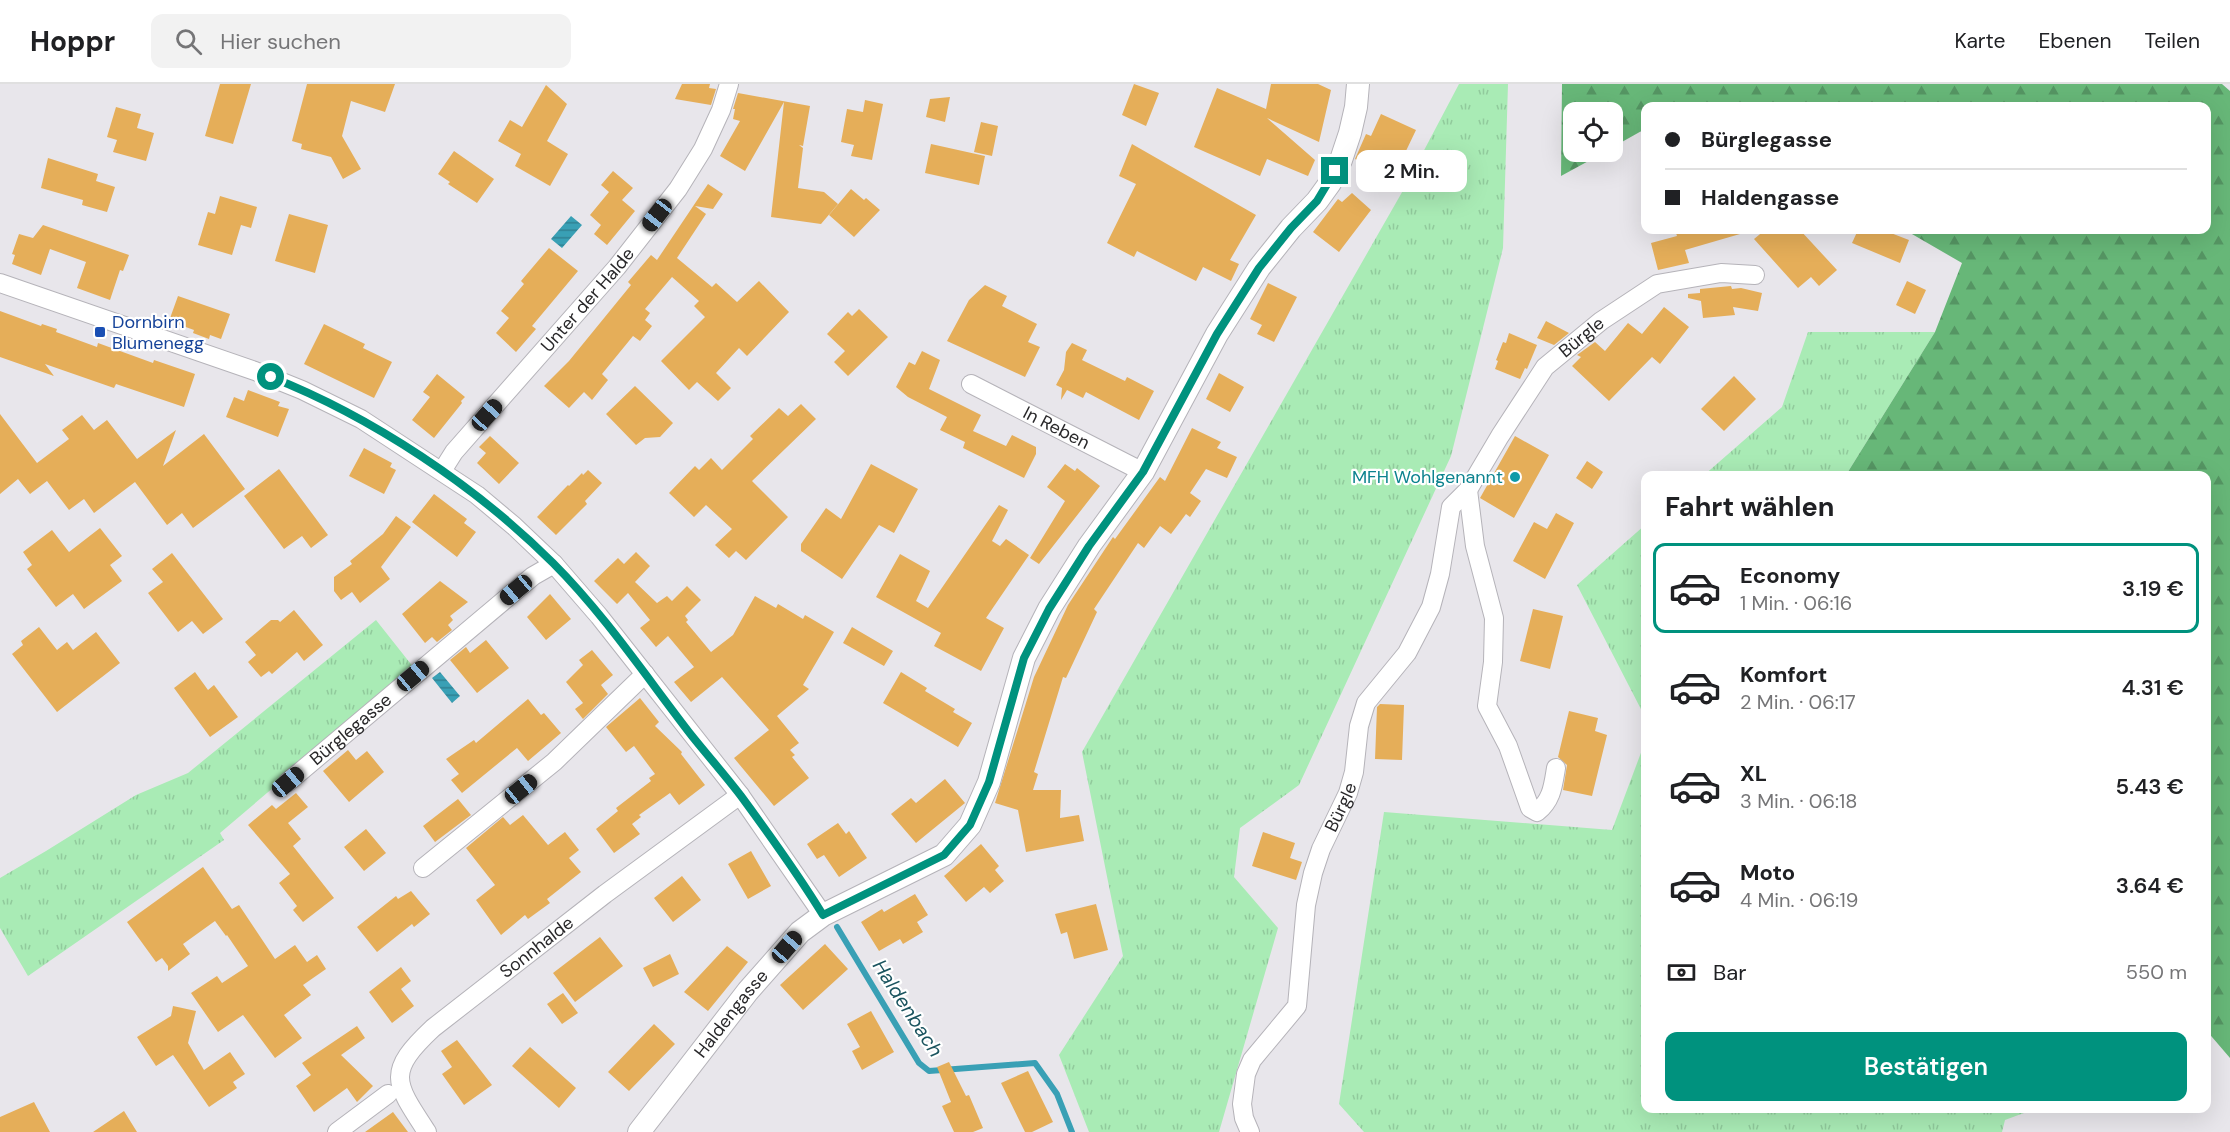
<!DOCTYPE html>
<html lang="de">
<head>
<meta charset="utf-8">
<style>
	body { margin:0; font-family:"DM Sans",sans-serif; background:#f2f2f2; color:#202124; height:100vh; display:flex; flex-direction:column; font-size:22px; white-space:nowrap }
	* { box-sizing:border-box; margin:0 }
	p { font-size:20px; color:#757577 }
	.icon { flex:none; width:33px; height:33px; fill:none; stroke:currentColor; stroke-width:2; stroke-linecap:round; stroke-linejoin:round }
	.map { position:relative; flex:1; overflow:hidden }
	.side { position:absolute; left:1641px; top:387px; width:570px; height:642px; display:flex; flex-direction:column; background:#fff; border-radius:12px; box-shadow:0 6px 24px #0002 }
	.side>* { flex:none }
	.guide { position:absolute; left:1641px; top:18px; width:570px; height:132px; border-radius:12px; box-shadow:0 6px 24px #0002; display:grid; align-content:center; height:132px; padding:0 24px; background:#fff }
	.fabs { position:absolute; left:1563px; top:18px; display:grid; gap:12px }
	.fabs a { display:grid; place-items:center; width:60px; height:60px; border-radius:12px; background:#fff; box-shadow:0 6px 24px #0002; font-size:30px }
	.end { position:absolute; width:27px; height:27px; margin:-14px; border:8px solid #00927e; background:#fff; box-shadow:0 0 0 3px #fff }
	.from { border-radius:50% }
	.bubble { position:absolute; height:42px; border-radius:12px; background:#fff; box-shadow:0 6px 24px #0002; font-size:20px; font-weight:600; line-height:42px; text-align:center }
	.car { position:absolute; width:18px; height:36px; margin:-18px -9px; border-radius:8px; box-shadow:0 0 4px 2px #0007; background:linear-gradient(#222 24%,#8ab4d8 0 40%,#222 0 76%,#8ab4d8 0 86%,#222 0) }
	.guide b { display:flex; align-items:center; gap:21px; height:57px; font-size:22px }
	.guide b+b { border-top:2px solid #e0e0e0 }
	.guide i { width:15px; height:15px; background:#202124 }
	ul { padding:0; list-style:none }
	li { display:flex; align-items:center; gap:18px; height:90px; margin:0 12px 9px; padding:0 12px; border:3px solid transparent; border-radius:12px }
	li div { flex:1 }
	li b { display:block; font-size:22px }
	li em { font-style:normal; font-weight:600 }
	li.on { border-color:#00927e }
	li>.icon { width:54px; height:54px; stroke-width:1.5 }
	h2 { padding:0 24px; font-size:27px; line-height:72px }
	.pay { display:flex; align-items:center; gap:15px; height:66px; padding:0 24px; font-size:22px }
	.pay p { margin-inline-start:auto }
	.cta { display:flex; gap:12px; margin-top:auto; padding:12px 24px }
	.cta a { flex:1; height:69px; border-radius:12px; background:#00927e; color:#fff; font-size:24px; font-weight:600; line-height:69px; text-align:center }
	header { display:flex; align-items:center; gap:36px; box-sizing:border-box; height:84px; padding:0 30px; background:#fff; border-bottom:2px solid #e0e0e0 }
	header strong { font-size:28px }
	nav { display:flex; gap:33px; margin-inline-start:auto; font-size:21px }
	.search { width:420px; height:54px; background:#f2f2f2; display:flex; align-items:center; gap:15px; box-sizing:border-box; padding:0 21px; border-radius:12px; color:#757577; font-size:22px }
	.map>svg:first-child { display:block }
	.grass { fill:url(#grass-tufts) }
	.forest { fill:url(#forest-firs) }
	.water { fill:url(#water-rules) }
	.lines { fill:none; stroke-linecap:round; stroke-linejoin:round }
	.stream { stroke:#39a0b5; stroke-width:6 }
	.building { fill:#e5ae59 }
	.minor-casing { stroke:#b5b3b9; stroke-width:20 }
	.tertiary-casing { stroke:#b5b3b9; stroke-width:24 }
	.minor { stroke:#fff; stroke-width:18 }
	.tertiary { stroke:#fff; stroke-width:22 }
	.route { stroke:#00927e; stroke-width:8 }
	.transit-dot { fill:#1a4fb4; stroke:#fff; stroke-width:2 }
	.culture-dot { fill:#0f9aa8; stroke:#fff; stroke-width:2 }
	.labels { text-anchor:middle; stroke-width:4.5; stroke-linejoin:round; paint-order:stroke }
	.street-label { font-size:18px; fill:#29282a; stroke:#fff }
	.transit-label { font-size:18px; fill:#164399; stroke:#fff; text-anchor:start }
	.culture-label { font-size:18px; fill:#0d838f; stroke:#fff; text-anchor:end }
	.water-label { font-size:20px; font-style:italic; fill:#1b545f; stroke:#fff }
</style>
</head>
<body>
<header>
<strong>Hoppr</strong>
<div class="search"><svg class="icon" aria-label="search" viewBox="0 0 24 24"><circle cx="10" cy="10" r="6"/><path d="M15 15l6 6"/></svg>Hier suchen</div>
<nav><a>Karte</a><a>Ebenen</a><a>Teilen</a></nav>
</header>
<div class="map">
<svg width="2230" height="1048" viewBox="0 0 2230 1048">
	<defs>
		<pattern id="grass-tufts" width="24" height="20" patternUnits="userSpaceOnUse" patternTransform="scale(1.5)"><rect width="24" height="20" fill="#a9ebb5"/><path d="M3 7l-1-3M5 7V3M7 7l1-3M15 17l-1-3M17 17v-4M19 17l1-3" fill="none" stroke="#91ca9c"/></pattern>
		<pattern id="forest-firs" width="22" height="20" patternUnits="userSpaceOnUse" patternTransform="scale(1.5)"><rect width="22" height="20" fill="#67b778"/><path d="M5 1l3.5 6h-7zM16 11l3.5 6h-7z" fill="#559563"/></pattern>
		<pattern id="water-rules" width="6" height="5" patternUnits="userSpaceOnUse" patternTransform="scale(1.5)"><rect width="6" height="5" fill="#39a0b5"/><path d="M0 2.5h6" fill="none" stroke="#308293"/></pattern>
	</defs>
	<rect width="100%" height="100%" fill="#e8e6eb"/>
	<path class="grass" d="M1459,0H1508L1503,164L1451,372L1299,701L1240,744L1234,793L1278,844L1219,1048H1089L1059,971L1123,872L1082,668L1401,110Z
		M1808,248H1935L1846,391L1703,392L1782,323Z
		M1645,441V633L1577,501Z
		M376,536L414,584L220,749L224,756L28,892L0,844V794L46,767L136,711L188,689Z
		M1645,658L1646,1024L2035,1025L2005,1036L2002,1048H1364L1339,1020L1384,728L1612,746Z"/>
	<path class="forest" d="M1562,0H2222L2230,7V974L2206,946V392L1846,391L1935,248L1962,179L1905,146H2206V22H1692L1689,21L1685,22H1646L1645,45L1613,63L1612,28H1574V68H1605L1561,92Z"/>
	<path class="water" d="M571,132L582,141L562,164L551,155Z
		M440,588L460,612L452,619L432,594Z"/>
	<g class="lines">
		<path class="stream" d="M837,843L919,979L929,987L1035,979L1057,1010L1072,1048"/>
	</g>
	<path class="building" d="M220,0H251L233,60L205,52Z
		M307,0H395L385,28L351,17L342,52L361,85L343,95L331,73L301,65L302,60L292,57Z
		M682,0H710L709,4L716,5L711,21L675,15Z
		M1134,0L1159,9L1146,42L1122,31Z
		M1271,0H1318L1331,6L1319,58L1267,34L1315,76L1308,92L1267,75L1260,92L1194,63L1217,4L1266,25Z
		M546,1L567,20L547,57L568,70L550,102L515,82L521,70L498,57L510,36L522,43Z
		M738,9L810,22L803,62L799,61L803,64L798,104L824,108L838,120L821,140L771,133L784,18L745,87L720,72L740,37L733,35L735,25H733Z
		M950,13L945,38L926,33L930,15Z
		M865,16L883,20L872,76L851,72L854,61L841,58L847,25L863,28Z
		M116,23L141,30L137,44L154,49L146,77L113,68L117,56L107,53Z
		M1381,30L1416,46L1405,69L1400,66L1388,91L1355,75L1366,50L1371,52Z
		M981,38L998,42L992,72L974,68Z
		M931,60L985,72L979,101L925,89Z
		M1132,60L1256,131L1230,176L1239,180L1231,197L1203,183L1196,197L1137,167L1134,173L1107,159L1136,100L1119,92Z
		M454,67L494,95L477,119L448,100L450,98L438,90Z
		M48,74L98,90L96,97L115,103L107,128L82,121L83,116L41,104Z
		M613,87L633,104L622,116L635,127L607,161L594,150L601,141L590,131L609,108L601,101Z
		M708,100L723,110L713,125L695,122L706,130L677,174L712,203L716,199L737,218L759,197L789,228L747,272L739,264L716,289L731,304L718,317L697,298L689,306L661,277L705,233L694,222L699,217L672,193L645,225L650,229L645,236L652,242L640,257L633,252L602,290L608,296L592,316L584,308L569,324L544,302L569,277L631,201L628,198L651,171L657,176Z
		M851,105L864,116L866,114L880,126L854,153L829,131Z
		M1352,109L1371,126L1339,168L1313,148L1338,115L1342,118Z
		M220,112L257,123L251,144L241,141L232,171L198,161L208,128L215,130Z
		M289,130L328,141L315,189L275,177Z
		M43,141L129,171L123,187L120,186L110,216L77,204L86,178L50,165L41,191L12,180L15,171L12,170L19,150L33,154Z
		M1675,146H1739L1740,150L1685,166L1689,179L1658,186L1651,159L1677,152Z
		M1765,146H1800L1837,186L1819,202L1811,193L1798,204L1754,155Z
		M1858,146H1883L1909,156L1900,179L1852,159Z
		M549,164L578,187L532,242L536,245L516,268L496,249L509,234L501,227L524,200L521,197Z
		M1907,197L1926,206L1915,230L1896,221Z
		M1268,199L1297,213L1274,258L1257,250L1262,241L1250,235Z
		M985,201L1007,212L1002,222L1037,240L1028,258L1040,263L1025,293L947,257L969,216Z
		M1731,202L1732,205L1741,204L1762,209L1758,227L1733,223L1735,231L1703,234L1701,217L1688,214V210L1700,209V205Z
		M178,212L230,230L221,255L210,251L209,255L193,249L194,246L169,237Z
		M1664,223L1689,243L1660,280L1652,273L1609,317L1572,282L1581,273L1577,271L1595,258L1605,267L1628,239L1642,250Z
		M859,225L888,253L848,292L834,278L845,267L827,250L848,228L852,232Z
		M0,227L41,242L42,240L57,245L56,248L97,263L98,259L153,279L154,276L195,290L184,323L116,300L114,304L45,280L54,292L0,273Z
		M1546,237L1569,249L1554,261L1537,254Z
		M324,240L365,260L363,264L392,278L374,314L304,280Z
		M1509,249L1537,261L1527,285L1525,284L1520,295L1495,285L1498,277L1496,276L1503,258L1506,259Z
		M1072,259L1087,266L1082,276L1125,297L1127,293L1154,307L1139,336L1086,308L1083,314L1067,306L1061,316L1062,304L1056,301L1064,286L1066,268Z
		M922,267L940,276L929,305L981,331L973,347L1006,362L1012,351L1036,363V370L1024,394L963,364L965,358L940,346L947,333L908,313L896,303L909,278L915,281Z
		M1219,289L1244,303L1230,328L1206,315Z
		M437,290L465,313L461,317L462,319L434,354L412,336L430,313L423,308Z
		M1734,292L1756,315L1724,347L1701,325Z
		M635,302L673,339L660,353L645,354L636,361L606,330Z
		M248,306L280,318L278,322L289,325L278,353L226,333L234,313L244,317Z
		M801,320L816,335L752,397L788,433L746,476L736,467L729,474L715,461L732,445L706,421L694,433L669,409L695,382L699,386L711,374L722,386L753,355L750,352L779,324L788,332Z
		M0,330L37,379L69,355L62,346L82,331L94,346L107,336L137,375L176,346L163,382L204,350L245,405L193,444L182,429L167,441L135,398L94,429L84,415L69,426L47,397L30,410L18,395L0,410Z
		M1192,344L1221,358L1217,364L1237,373L1227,394L1206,385L1190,409L1201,417L1190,433L1186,430L1171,450L1160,442L1144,464L1138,459L1094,525L1097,528L1066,594L1063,593L1034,688L1038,690L1033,706H1061L1060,734L1079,731L1084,757L1026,768L1018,726L995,719L1034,593L1068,521L1113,453L1115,455L1160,393L1165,397Z
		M490,352L519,379L499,400L477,379L486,369L479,363Z
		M1515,352L1549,371L1514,434L1480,414Z
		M364,364L392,379L390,383L396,386L384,410L349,392Z
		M1587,377L1603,388L1592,405L1576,394Z
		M871,380L918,405L894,449L879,441L842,495L801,467V460L826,424L841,435Z
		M1065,380L1075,387L1077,384L1100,402L1039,480L1030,474L1065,417L1047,403Z
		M279,385L328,451L311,464L302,452L284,465L244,412Z
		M588,386L602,399L585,417L587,420L556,451L537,433L568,401L569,402L582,389L583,391Z
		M434,410L467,435L464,439L476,448L457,473L412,438Z
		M999,421L1008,426L992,457L1000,462L1006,455L1029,471L986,534L1004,544L981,587L934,562L941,549L876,513L900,470L930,487L916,517L928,524Z
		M1556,429L1574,439L1545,495L1513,477L1534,438L1547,445Z
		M396,432L411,443L381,483L390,495L360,519L352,508L341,516L334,507V493L352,480L350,477L383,450Z
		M100,444L122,472L110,481L122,497L84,525L73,510L56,523L27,485L32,481L23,468L52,446L69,468Z
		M636,468L650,482L635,498L657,519L667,512L672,517L687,502L701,516L685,532L688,536L686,538L711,568L733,551L755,512L776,524L778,520L803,535L805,531L834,548L803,601L809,605L777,632L799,659L790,666L795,671L792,673L809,694L774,722L734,674L769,646L722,593L691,618L674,598L694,583L668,552L656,563L640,544L650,536L628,509L617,520L594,497L618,474L624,480Z
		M172,469L223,535L203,550L192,537L178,548L148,509L163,498L152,485Z
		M440,497L468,518L450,532L453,536L448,541L452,546L437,558L432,553L425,559L402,530Z
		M550,510L571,535L546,556L527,533Z
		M1533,525L1563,532L1550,585L1520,577Z
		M294,526L323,561L304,577L297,568L272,590L269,587L261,593L248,578L256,571L245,558L271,536H278L280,538Z
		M39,543L57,566L67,558L73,566L96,548L120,579L57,628L12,570L23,561L21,557Z
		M852,543L893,567L884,582L843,559Z
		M486,556L509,584L477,609L450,576L466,563L470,569Z
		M592,566L613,591L601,601L608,610L583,635L575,625L583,619L566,598L583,581L579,576Z
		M195,588L208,606L214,601L238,633L210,653L174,604Z
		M901,588L927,604L925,607L955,625L953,628L972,639L958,663L883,619Z
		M640,614L659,638L655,642L682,668L681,670L705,701L679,721L670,709L639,731L641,733L632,740L640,750L614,769L596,745L618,727L616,724L651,697L649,694L655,690L634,662L626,668L606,643Z
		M528,615L541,631L544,629L561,649L528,677L517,664L462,709L451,696L459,690L446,675L474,656L476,659Z
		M1380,620L1404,621L1402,676L1375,675L1377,623Z
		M1569,627L1598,634L1595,647L1607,651L1592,712L1563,706L1567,681L1558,673Z
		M348,666L356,676L367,667L384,688L349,718L323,687Z
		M945,695L965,719L916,759L891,730L911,714L916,719Z
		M296,709L308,723L288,739L301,755L293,762L334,814L303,838L293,826L297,822L279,799L290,790L248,741L272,721L276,725Z
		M458,715L471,731L435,758L423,742Z
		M523,731L548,761L565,748L579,766L569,774L581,788L547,815L550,819L528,835L525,831L501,851L476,816L495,801L466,764L503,733L510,741Z
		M838,739L846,750L849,747L867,774L839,793L824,771L817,775L807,760Z
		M366,745L386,769L364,787L344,763Z
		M1263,748L1295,759L1290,774L1302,778L1296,796L1252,782Z
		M981,760L999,782L995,786L1004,797L990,809L984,803L966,818L944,792Z
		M751,767L771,802L748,815L728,780Z
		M203,783L232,825L239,821L275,875L295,861L307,878L317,871L326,885L303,901L311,911L284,931L302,954L275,974L243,931L218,948L191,909L217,892L222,899L248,882L227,851L226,852L215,837L183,860L190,870L168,887V882L162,874L156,878L127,838Z
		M682,792L701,816L673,838L654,814Z
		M411,807L430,830L414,843L412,840L377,868L357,843L396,812L398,815Z
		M915,810L928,831L917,838L923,848L903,860L900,855L879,867L861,838L882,825L884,828Z
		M1096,820L1108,866L1074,875L1067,848L1061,850L1055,830Z
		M600,853L623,882L575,918L553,889Z
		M825,860L848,885L803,926L780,901Z
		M727,862L748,878L708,927L684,908Z
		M670,870L679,890L653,903L643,884Z
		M401,883L411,897L401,905L414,922L392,939L369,908Z
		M563,909L578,929L562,940L547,920Z
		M173,922L196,927L188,959L204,986L230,968L245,990L233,998L237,1004L209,1023L173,971L156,982L137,953L171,932Z
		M871,927L894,968L862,986L852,967L860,963L847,940Z
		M654,940L675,960L629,1007L608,988Z
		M357,942L365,954L341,971L373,1002L357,1018L347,1004L314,1028L296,1002L311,991L302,979Z
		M457,956L492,1001L464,1021L442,990L452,983L441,967Z
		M530,963L576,1004L559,1024L512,982Z
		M949,978L966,1012L969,1011L983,1044L973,1048H954L942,1022L951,1018L937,983Z
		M1028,987L1053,1038L1032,1048H1025L1001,999Z
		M34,1018L50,1048H0V1033Z
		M124,1027L137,1048H93Z
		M393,1028L408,1048H365Z"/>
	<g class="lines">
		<g class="minor-casing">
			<g id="minor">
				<path d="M0,199L255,287L302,306L361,335L477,411L514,442L554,480L599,532L740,711L823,831"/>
				<path id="s1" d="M971,300L1143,388"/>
				<path id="s2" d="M442,387L454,368L617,183L678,105L703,65L721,26L729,0"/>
				<path d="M1468,406L1475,462L1494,534L1493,578L1487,622L1508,662L1530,724L1537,728C1552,716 1553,702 1556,684"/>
				<path id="s3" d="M288,698L533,492L554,480"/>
				<path d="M423,784L554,678L645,590"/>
				<path d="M337,1048L388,1010"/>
				<path id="s4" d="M427,1048C394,998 386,988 433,944L605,810L740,711"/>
				<path id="s5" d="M1250,1048L1244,1034L1242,1020L1246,990L1252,976L1297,922L1306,821L1313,789L1321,765L1348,709L1354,688L1359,642L1366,619L1407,569L1431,523L1440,490L1451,423L1468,406L1500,352L1545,283L1601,237L1657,200L1721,189L1755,191"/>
			</g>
		</g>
		<g class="tertiary-casing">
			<g id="tertiary">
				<path id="s6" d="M639,1048L748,907L800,848L823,831L944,771L970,741L989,698L1024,574L1049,525L1089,462L1143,388L1217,250L1259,184L1291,144L1317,117L1330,99L1341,76L1350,49L1356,23L1358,0"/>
			</g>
		</g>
		<use href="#minor" class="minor"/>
		<use href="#tertiary" class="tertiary"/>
	</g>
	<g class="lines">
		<path class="route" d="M271,293C372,333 476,402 553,479C605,531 647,594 692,652C708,672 725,691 741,712C769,750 798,790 823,831L944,771L970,741L989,698L1024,574L1049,525L1089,462L1143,388L1217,250L1259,184L1291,144L1317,117L1335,87"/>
	</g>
	<rect class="transit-dot" x="94" y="242" width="12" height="12" rx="3"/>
	<circle class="culture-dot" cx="1515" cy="393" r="6"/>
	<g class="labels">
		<g class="street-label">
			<text dy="6" stroke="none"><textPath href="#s2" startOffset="225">Unter der Halde</textPath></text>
			<text dy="6" stroke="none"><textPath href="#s5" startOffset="894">Bürgle</textPath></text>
			<text dy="6" stroke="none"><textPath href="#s1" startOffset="96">In Reben</textPath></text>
			<text dy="6" stroke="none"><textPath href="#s3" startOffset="82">Bürglegasse</textPath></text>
			<text dy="6" stroke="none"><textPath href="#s5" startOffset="351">Bürgle</textPath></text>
			<text dy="6" stroke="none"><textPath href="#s4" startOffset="254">Sonnhalde</textPath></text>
			<text dy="6" stroke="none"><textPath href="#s6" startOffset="150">Haldengasse</textPath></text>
		</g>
		<g class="transit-label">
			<text x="112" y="244">Dornbirn<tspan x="112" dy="21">Blumenegg</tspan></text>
		</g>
		<g class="culture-label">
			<text x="1503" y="399">MFH Wohlgenannt</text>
		</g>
		<g class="water-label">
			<text transform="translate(908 924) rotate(57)" y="7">Haldenbach</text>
		</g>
	</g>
</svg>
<div class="fabs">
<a><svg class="icon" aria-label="locate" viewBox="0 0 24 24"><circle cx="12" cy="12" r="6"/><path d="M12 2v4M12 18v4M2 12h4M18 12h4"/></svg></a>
</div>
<i class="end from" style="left:271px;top:293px"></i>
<i class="end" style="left:1335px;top:87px"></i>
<div class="bubble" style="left:1356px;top:66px;width:111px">2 Min.</div>
<i class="car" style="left:657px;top:131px;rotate:218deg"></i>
<i class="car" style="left:487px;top:331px;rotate:42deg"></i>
<i class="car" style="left:516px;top:506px;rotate:230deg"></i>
<i class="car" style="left:413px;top:592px;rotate:50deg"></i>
<i class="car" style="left:288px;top:698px;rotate:50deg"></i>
<i class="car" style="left:521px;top:705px;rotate:51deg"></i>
<i class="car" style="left:787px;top:863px;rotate:41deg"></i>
<div class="guide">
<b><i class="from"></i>Bürglegasse</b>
<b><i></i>Haldengasse</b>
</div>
<section class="side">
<h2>Fahrt wählen</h2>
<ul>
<li class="on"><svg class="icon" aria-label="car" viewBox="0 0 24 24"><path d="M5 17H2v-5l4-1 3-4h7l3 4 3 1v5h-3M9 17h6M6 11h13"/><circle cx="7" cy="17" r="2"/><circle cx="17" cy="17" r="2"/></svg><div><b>Economy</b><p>1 Min. · 06:16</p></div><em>3.19 €</em></li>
<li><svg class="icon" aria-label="car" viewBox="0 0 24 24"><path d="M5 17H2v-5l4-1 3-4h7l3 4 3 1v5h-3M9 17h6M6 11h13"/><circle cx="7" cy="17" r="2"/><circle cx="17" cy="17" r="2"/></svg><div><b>Komfort</b><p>2 Min. · 06:17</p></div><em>4.31 €</em></li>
<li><svg class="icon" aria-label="car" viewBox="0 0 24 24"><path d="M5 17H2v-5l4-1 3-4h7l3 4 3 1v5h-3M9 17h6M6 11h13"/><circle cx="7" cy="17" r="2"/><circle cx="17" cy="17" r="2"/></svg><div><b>XL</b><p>3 Min. · 06:18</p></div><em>5.43 €</em></li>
<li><svg class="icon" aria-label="car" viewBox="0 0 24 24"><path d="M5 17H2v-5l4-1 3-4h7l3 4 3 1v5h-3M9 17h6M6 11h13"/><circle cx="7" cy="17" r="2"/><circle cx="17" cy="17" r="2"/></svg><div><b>Moto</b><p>4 Min. · 06:19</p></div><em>3.64 €</em></li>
</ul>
<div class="pay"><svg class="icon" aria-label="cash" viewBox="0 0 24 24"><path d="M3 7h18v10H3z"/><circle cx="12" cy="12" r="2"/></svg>Bar<p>550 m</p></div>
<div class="cta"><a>Bestätigen</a></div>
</section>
</div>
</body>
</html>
